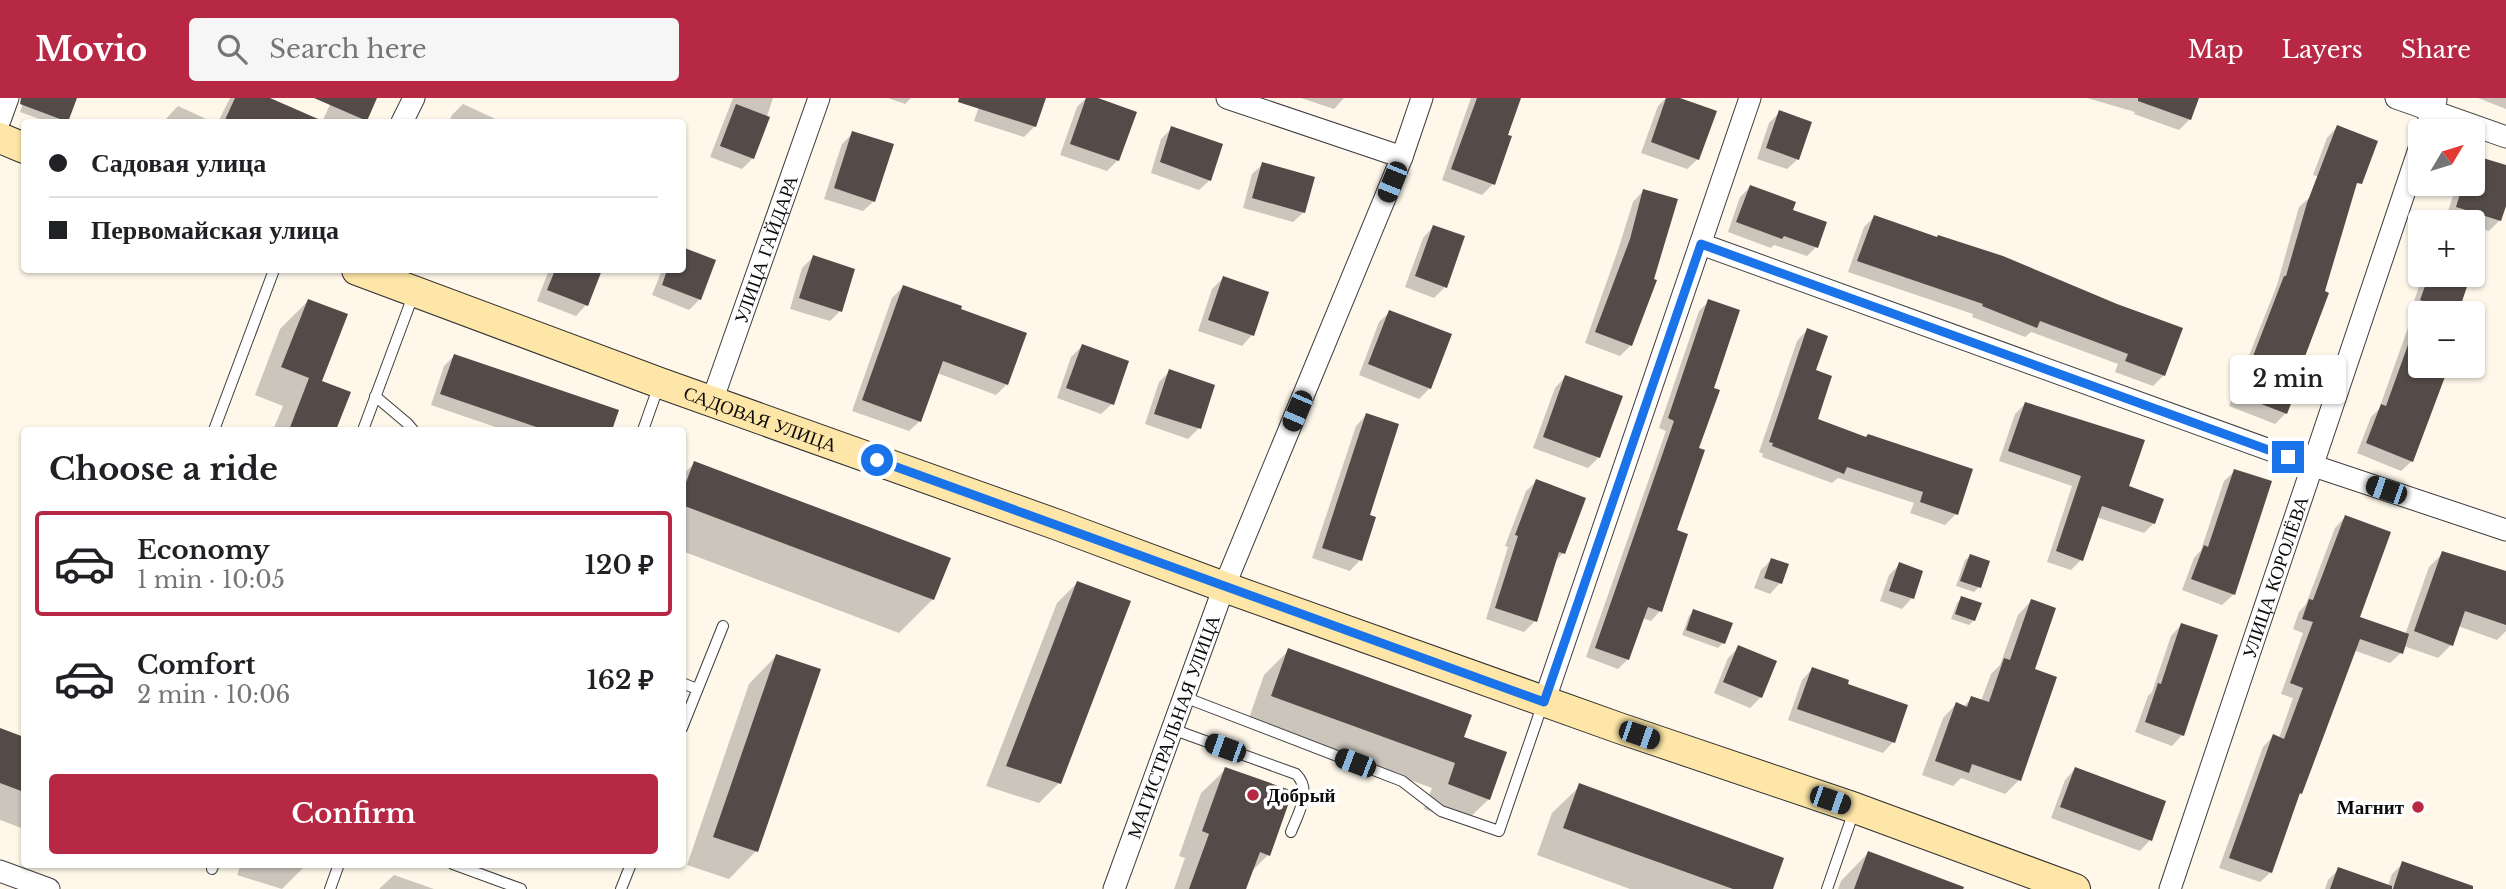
<!DOCTYPE html>
<html lang="en">
<head>
<meta charset="utf-8">
<style>
	body { margin:0; font-family:"Libre Baskerville",serif; background:#f6f6f6; color:#202124; height:100vh; display:flex; flex-direction:column; font-size:26px; white-space:nowrap }
	* { box-sizing:border-box; margin:0 }
	p { font-size:23px; color:#757577 }
	.icon { flex:none; width:38px; height:38px; fill:none; stroke:currentColor; stroke-width:2; stroke-linecap:round; stroke-linejoin:round }
	.map { position:relative; flex:1; overflow:hidden }
	.details { position:absolute; left:21px; top:329px; width:665px; height:441px; display:flex; flex-direction:column; background:#fff; border-radius:7px; box-shadow:0 2px 5px #0004 }
	.details>* { flex:none }
	.guide { position:absolute; left:21px; top:21px; width:665px; height:154px; border-radius:7px; box-shadow:0 2px 5px #0004; display:grid; align-content:center; height:154px; padding:0 28px; background:#fff }
	.needle { width:46px; rotate:52deg }
	.fabs { position:absolute; left:2408px; top:21px; display:grid; gap:14px }
	.fabs a { display:grid; place-items:center; width:77px; height:77px; border-radius:7px; background:#fff; box-shadow:0 2px 5px #0004; font-size:35px }
	.end { position:absolute; width:32px; height:32px; margin:-16px; border:9px solid #1a73e8; background:#fff; box-shadow:0 0 0 4px #fff }
	.from { border-radius:50% }
	.bubble { position:absolute; height:49px; border-radius:7px; background:#fff; box-shadow:0 2px 5px #0004; font-size:23px; font-weight:600; line-height:49px; text-align:center }
	.car { position:absolute; width:21px; height:42px; margin:-21px -10px; border-radius:9px; box-shadow:0 0 5px 2px #0007; background:linear-gradient(#222 24%,#8ab4d8 0 40%,#222 0 76%,#8ab4d8 0 86%,#222 0) }
	.guide b { display:flex; align-items:center; gap:24px; height:66px; font-size:26px }
	.guide b+b { border-top:2px solid #e0e0e0 }
	.guide i { width:18px; height:18px; background:#202124 }
	ul { padding:0; list-style:none }
	li { display:flex; align-items:center; gap:21px; height:105px; margin:0 14px 10px; padding:0 14px; border:4px solid transparent; border-radius:7px }
	li div { flex:1 }
	li b { display:block; font-size:26px }
	li em { font-style:normal; font-weight:600 }
	li.current { border-color:#b72845 }
	li>.icon { width:63px; height:63px; stroke-width:1.5 }
	h2 { padding:0 28px; font-size:32px; line-height:84px }
	.action { display:flex; gap:14px; margin-top:auto; padding:14px 28px }
	.action a { flex:1; height:80px; border-radius:7px; background:#b72845; color:#fff; font-size:28px; font-weight:600; line-height:80px; text-align:center }
	header { display:flex; align-items:center; gap:42px; box-sizing:border-box; height:98px; padding:0 35px; background:#b72845; color:#fff }
	header strong { font-size:33px }
	nav { display:flex; gap:38px; margin-inline-start:auto; font-size:24px }
	.search { width:490px; height:63px; background:#f6f6f6; display:flex; align-items:center; gap:18px; box-sizing:border-box; padding:0 24px; border-radius:7px; color:#757577; font-size:26px }
	.map>svg:first-child { display:block }
	.shadow { fill:#0003 }
	.building { fill:#544b48 }
	.lines { fill:none; stroke-linecap:round; stroke-linejoin:round }
	.lane-casing { stroke:#3e3e3e; stroke-width:12 }
	.street-casing { stroke:#3e3e3e; stroke-width:23 }
	.secondary-casing { stroke:#2d2d2d; stroke-width:32 }
	.lane { stroke:#fff; stroke-width:10 }
	.street { stroke:#fff; stroke-width:21 }
	.secondary { stroke:#fde6a7; stroke-width:30 }
	.route { stroke:#1a73e8; stroke-width:9 }
	.poi-dot { fill:#b72845; stroke:#fff; stroke-width:2.5 }
	.labels { text-anchor:middle; stroke-width:7; stroke-linejoin:round; paint-order:stroke }
	.street-label { font-size:19px; fill:#0b0b0b; stroke:#fff }
	.poi-label { font-size:19px; font-weight:bold; fill:#0b0b0b; stroke:#fff; text-anchor:start }
</style>
</head>
<body>
<header>
<strong>Movio</strong>
<div class="search"><svg class="icon" aria-label="search" viewBox="0 0 24 24"><circle cx="10" cy="10" r="6"/><path d="M15 15l6 6"/></svg>Search here</div>
<nav><a>Map</a><a>Layers</a><a>Share</a></nav>
</header>
<div class="map">
<svg width="2506" height="791" viewBox="0 0 2506 791">
	<rect width="100%" height="100%" fill="#fef7ea"/>
	<path class="shadow" d="M25,0H75L65,24H48L20,14Z
		M230,0H266L321,24H218Z
		M333,0H376L365,24H322Z
		M733,0H773L753,60L742,71L710,59Z
		M888,0H911L905,6Z
		M982,0H1044L1035,28L1024,39L974,23Z
		M1086,0H1092L1118,62L1107,73L1060,57L1077,9Z
		M1301,0H1344L1334,11Z
		M1471,0H1519L1493,86L1482,97L1442,82Z
		M1666,0H1675L1698,61L1687,71L1641,55L1658,8Z
		M2087,0H2197L2190,21L2179,32L2134,16L2135,14Z
		M2478,0H2506V11Z
		M463,6L502,24H449L452,17Z
		M178,8L213,24H163Z
		M1780,14L1798,61L1787,71L1757,61L1769,25Z
		M2337,29L2352,89L2313,77L2327,40Z
		M1172,30L1210,82L1199,92L1151,75L1161,41Z
		M853,35L874,103L863,113L824,101L842,46Z
		M2473,59L2506,69V102L2500,122L2489,133L2473,128V124H2462L2446,119L2457,86H2473Z
		M1263,66L1304,114L1293,124L1243,110L1252,76Z
		M1750,89L1791,113L1816,149L1807,158L1774,147L1771,150L1728,134L1740,99Z
		M1643,93L1631,247L1620,258L1585,245L1618,152L1633,104Z
		M2310,99L2298,270L2286,315L2275,326L2229,308L2277,187L2299,109Z
		M1874,119L1937,141L2164,277L2153,288L2115,274L2118,266L2031,234L2025,239L1972,219L1973,216L1848,174L1864,129Z
		M1433,129L1445,189L1434,200L1405,189L1423,140Z
		M813,159L840,213L830,223L790,211L802,170Z
		M549,172H600L586,207L576,218L537,203Z
		M662,172H682L700,201L689,212L652,197Z
		M2423,177H2469L2456,215H2420V268H2447L2412,363L2401,373L2357,355L2371,319L2379,311L2414,213L2411,212Z
		M1223,180L1252,237L1242,248L1198,233L1212,191Z
		M903,189L959,212L1007,286L996,297L937,275L920,323L909,333L852,313L892,200Z
		M308,203L320,284L349,295L334,332H273L283,308L255,297L280,231Z
		M1709,203L1712,291L1675,433L1660,513L1651,523L1642,520L1628,561L1618,571L1586,559L1666,333L1659,330L1699,213Z
		M1390,214L1430,290L1419,301L1359,277L1379,224Z
		M1807,232L1814,273L1815,322L1956,416L1945,427L1910,415L1914,405L1838,380L1832,385L1762,359L1763,356L1759,354L1797,243Z
		M1082,248L1112,306L1101,316L1057,300L1071,259Z
		M454,258L617,313L610,332H504L431,307L444,268Z
		M1170,273L1199,330L1188,341L1145,326L1159,284Z
		M1565,279L1599,359L1588,370L1533,350L1555,290Z
		M2025,306L2127,389L2154,425L2144,435L2096,419L2081,462L2071,472L2047,464L2072,388L1999,363L2015,316Z
		M1366,317L1368,418L1360,462L1350,473L1312,460L1356,328Z
		M695,365L933,501L899,535L682,453V377Z
		M2235,373L2270,384L2233,497L2222,507L2182,492L2194,460L2201,452L2224,383Z
		M1537,383L1563,455L1553,466L1535,523L1524,534L1486,521L1508,449L1505,448L1526,393Z
		M2345,419L2358,520L2405,537L2429,469L2443,455L2506,475V533L2497,542L2458,528L2451,547L2438,560L2404,548L2401,555L2390,565L2353,552L2301,695L2297,699L2271,774L2260,784L2219,770L2263,649L2273,638L2279,640L2293,600L2281,596L2303,535L2293,531L2299,514L2306,506L2335,430Z
		M1970,458L1979,489L1974,494L1956,488L1965,462Z
		M1771,462L1780,485L1770,496L1754,490L1761,472Z
		M1900,466L1912,500L1902,511L1880,503L1889,477Z
		M1077,485L1059,685L1039,705L986,688L1057,505Z
		M1962,500L1974,522L1969,527L1951,521L1957,505Z
		M2031,503L2033,572L2019,682L2005,696L1961,680L1953,688L1922,677L1943,620L1956,606L1963,609L1972,600L1981,603L1991,576L2000,567L2018,517Z
		M1694,513L1723,545L1718,550L1682,537L1689,518Z
		M2181,527L2182,637L2172,648L2135,634L2148,598L2152,594L2171,538Z
		M1739,549L1761,599L1750,610L1714,595L1728,560Z
		M1289,552L1461,640L1489,701L1464,725L1424,711L1432,690L1248,623L1264,577Z
		M776,558L818,572L756,753L729,781L687,767L749,586Z
		M1812,571L1845,587L1893,644L1883,655L1788,622L1802,582Z
		M0,632L24,641V731L0,722Z
		M1226,671L1268,757L1251,774L1245,791H1174L1185,760L1179,758L1201,695Z
		M2075,671L2150,742L2140,753L2051,720L2065,682Z
		M1580,688L1771,791H1630L1537,757L1552,715Z
		M1868,755L1965,791H1838L1841,783Z
		M2403,765L2466,791H2325L2328,782L2339,771L2388,788L2392,776Z
		M241,766H307L282,791L237,777Z
		M394,777L434,791H379Z"/>
	<path class="building" d="M21,0H77L68,24L20,6Z
		M235,0H270L325,24H224Z
		M314,0H377L367,23Z
		M959,0H1046L1036,29L958,4Z
		M1086,0H1098L1137,14L1119,63L1070,46Z
		M1477,0H1521L1508,37L1512,38L1495,87L1451,71Z
		M1666,0H1680L1717,13L1699,62L1651,44Z
		M2138,0H2199L2191,22L2138,3Z
		M736,6L770,19L754,61L720,48Z
		M1779,12L1812,24L1799,62L1766,50Z
		M2337,27L2378,43L2362,86L2357,85L2325,193L2329,195L2301,269L2305,270L2287,316L2238,297L2284,178H2286L2307,105Z
		M1171,28L1223,46L1211,83L1160,64Z
		M852,33L894,46L875,104L834,90Z
		M2473,57L2506,67V108L2501,123L2456,109L2463,86H2473Z
		M1262,64L1315,79L1305,115L1252,100Z
		M1750,87L1796,104L1793,112L1827,124L1818,150L1784,138L1782,141L1736,124Z
		M1643,91L1678,101L1654,181L1657,182L1632,248L1595,234L1630,141Z
		M1874,117L1937,139L1938,137L2003,158L2117,206L2183,230L2165,278L2125,263L2128,256L2040,223L2037,230L1982,208L1983,206L1857,163Z
		M1433,127L1465,138L1447,190L1415,178Z
		M682,149L716,162L701,202L662,187L667,172H682Z
		M813,157L855,171L842,214L799,200Z
		M555,172H602L588,208L547,192Z
		M2429,177H2471L2458,215L2420,202Z
		M1223,178L1269,194L1254,238L1208,222Z
		M903,187L962,208L961,211L1027,235L1008,287L943,263L921,324L862,302Z
		M308,201L348,216L322,283L351,294L336,332H289L309,280L281,269Z
		M1708,201L1740,212L1714,290L1720,292L1699,350L1705,352L1677,432L1688,436L1662,514L1648,509L1629,562L1595,550L1674,323L1668,320Z
		M1389,212L1452,236L1431,291L1368,266Z
		M2418,219L2420,220V268H2449L2413,364L2366,345L2381,306L2386,308Z
		M1807,230L1828,238L1816,272L1832,278L1818,321L1866,339L1868,336L1973,371L1958,417L1920,404L1923,394L1847,369L1844,376L1772,348L1773,345L1769,344Z
		M1082,246L1129,263L1114,307L1066,290Z
		M454,256L619,312L612,332H545L440,296Z
		M1169,271L1215,287L1201,331L1154,316Z
		M1565,277L1623,298L1600,360L1543,339Z
		M2025,304L2145,342L2129,388L2164,401L2155,426L2102,408L2083,463L2056,453L2081,378L2008,353Z
		M1366,315L1399,326L1370,417L1376,419L1362,463L1322,450Z
		M694,363L951,460L934,502L682,407V395Z
		M2234,371L2272,383L2235,497L2191,481L2204,447L2208,449Z
		M1536,381L1586,400L1565,456L1559,454L1537,524L1495,510L1518,438L1515,437Z
		M2345,417L2391,434L2360,519L2409,536L2403,556L2360,541L2302,696L2300,695L2272,775L2229,760L2273,636L2284,641L2303,590L2290,585L2313,524L2302,521L2309,501L2313,502Z
		M2442,453L2506,473V527L2465,513L2453,548L2414,533Z
		M1970,456L1990,463L1981,490L1960,483Z
		M1771,460L1789,466L1782,486L1764,480Z
		M1899,464L1923,473L1914,501L1889,493Z
		M1077,483L1131,503L1061,686L1006,668Z
		M1961,498L1982,505L1975,523L1955,516Z
		M2031,501L2056,510L2035,571L2057,579L2021,683L1972,666L1969,675L1935,663L1956,604L1967,609L1971,598L1989,604L2004,560L2010,562Z
		M1693,511L1733,525L1725,546L1686,532Z
		M2181,525L2218,537L2184,638L2145,624L2158,585L2161,586Z
		M1738,547L1777,563L1762,600L1723,584Z
		M1288,550L1472,617L1464,639L1507,654L1490,702L1448,686L1455,665L1271,598Z
		M776,556L821,571L758,754L713,739Z
		M1812,569L1849,582L1848,586L1908,607L1895,645L1797,611Z
		M0,630L24,639V694L0,685Z
		M1225,669L1293,693L1270,758L1260,754L1246,791H1189L1209,736L1202,733Z
		M2075,669L2166,703L2152,743L2060,709Z
		M1579,685L1784,760L1773,791H1733L1563,730Z
		M1868,753L1964,789L1963,791H1854Z
		M2402,763L2473,788V791H2393Z
		M2338,769L2392,788V791H2330Z"/>
	<g class="lines">
		<g class="lane-casing">
			<path id="lane" d="M375,298L407,325L413,332
				M214,332L274,172
				M363,332L414,195
				M643,332L659,287
				M682,585L697,591
				M1184,599L1402,683L1441,713L1499,733L1543,605
				M682,630L723,528
				M1172,631L1296,676C1313,693 1298,715 1291,734
				M453,766L521,791
				M212,771L214,766
				M330,791L339,766
				M621,791L631,766
				M1827,791L1854,713"/>
		</g>
		<g class="street-casing">
			<g id="street">
				<path d="M1227,0L1402,59"/>
				<path d="M2396,0L2506,39"/>
				<path d="M0,22L8,0"/>
				<path d="M402,24L414,0"/>
				<path d="M2425,33L2436,2"/>
				<path d="M1701,146L2314,368L2506,432"/>
				<path id="s1" d="M712,303L819,0"/>
				<path d="M1544,604L1750,0"/>
				<path d="M0,773L49,791"/>
				<path id="s2" d="M1114,791L1224,489L1402,59L1422,0"/>
				<path id="s3" d="M2170,791L2420,48"/>
			</g>
		</g>
		<g class="secondary-casing">
			<g id="secondary">
				<path d="M0,40L24,50"/>
				<path id="s4" d="M357,172L660,285L1058,427L1224,489L1619,630L1855,710L2075,791"/>
			</g>
		</g>
		<use href="#lane" class="lane"/>
		<use href="#street" class="street"/>
		<use href="#secondary" class="secondary"/>
	</g>
	<g class="lines">
		<path class="route" d="M877,362L1544,604L1701,146L2288,359"/>
	</g>
	<g class="poi-dot">
		<circle cx="1253" cy="697" r="7"/>
		<circle cx="2418" cy="709" r="7"/>
	</g>
	<g class="labels">
		<g class="street-label">
			<text dy="7" stroke="none"><textPath href="#s1" startOffset="161">УЛИЦА ГАЙДАРА</textPath></text>
			<text dy="7" stroke="none"><textPath href="#s4" startOffset="430">САДОВАЯ УЛИЦА</textPath></text>
			<text dy="7" stroke="none"><textPath href="#s3" startOffset="329">УЛИЦА КОРОЛЁВА</textPath></text>
			<text dy="7" stroke="none"><textPath href="#s2" startOffset="173">МАГИСТРАЛЬНАЯ УЛИЦА</textPath></text>
		</g>
		<g class="poi-label">
			<text x="1267" y="704">Добрый</text>
			<text x="2404" y="716" text-anchor="end">Магнит</text>
		</g>
	</g>
</svg>
<div class="fabs">
<a><svg class="needle" viewBox="-14 -14 28 28"><path d="M0-13l5 13h-10z" fill="#e53935"/><path d="M0 13l5-13h-10z" fill="#757577"/></svg></a>
<a>+</a>
<a>−</a>
</div>
<i class="end from" style="left:877px;top:362px"></i>
<i class="end" style="left:2288px;top:359px"></i>
<div class="bubble" style="left:2230px;top:257px;width:116px">2 min</div>
<i class="car" style="left:1392px;top:84px;rotate:202deg"></i>
<i class="car" style="left:1297px;top:313px;rotate:203deg"></i>
<i class="car" style="left:2386px;top:392px;rotate:289deg"></i>
<i class="car" style="left:1639px;top:637px;rotate:109deg"></i>
<i class="car" style="left:1225px;top:650px;rotate:290deg"></i>
<i class="car" style="left:1355px;top:665px;rotate:291deg"></i>
<i class="car" style="left:1830px;top:702px;rotate:109deg"></i>
<div class="guide">
<b><i class="from"></i>Садовая улица</b>
<b><i></i>Первомайская улица</b>
</div>
<section class="details">
<h2>Choose a ride</h2>
<ul>
<li class="current"><svg class="icon" aria-label="car" viewBox="0 0 24 24"><path d="M5 17H2v-5l4-1 3-4h7l3 4 3 1v5h-3M9 17h6M6 11h13"/><circle cx="7" cy="17" r="2"/><circle cx="17" cy="17" r="2"/></svg><div><b>Economy</b><p>1 min · 10:05</p></div><em>120 ₽</em></li>
<li><svg class="icon" aria-label="car" viewBox="0 0 24 24"><path d="M5 17H2v-5l4-1 3-4h7l3 4 3 1v5h-3M9 17h6M6 11h13"/><circle cx="7" cy="17" r="2"/><circle cx="17" cy="17" r="2"/></svg><div><b>Comfort</b><p>2 min · 10:06</p></div><em>162 ₽</em></li>
</ul>
<div class="action"><a>Confirm</a></div>
</section>
</div>
</body>
</html>
